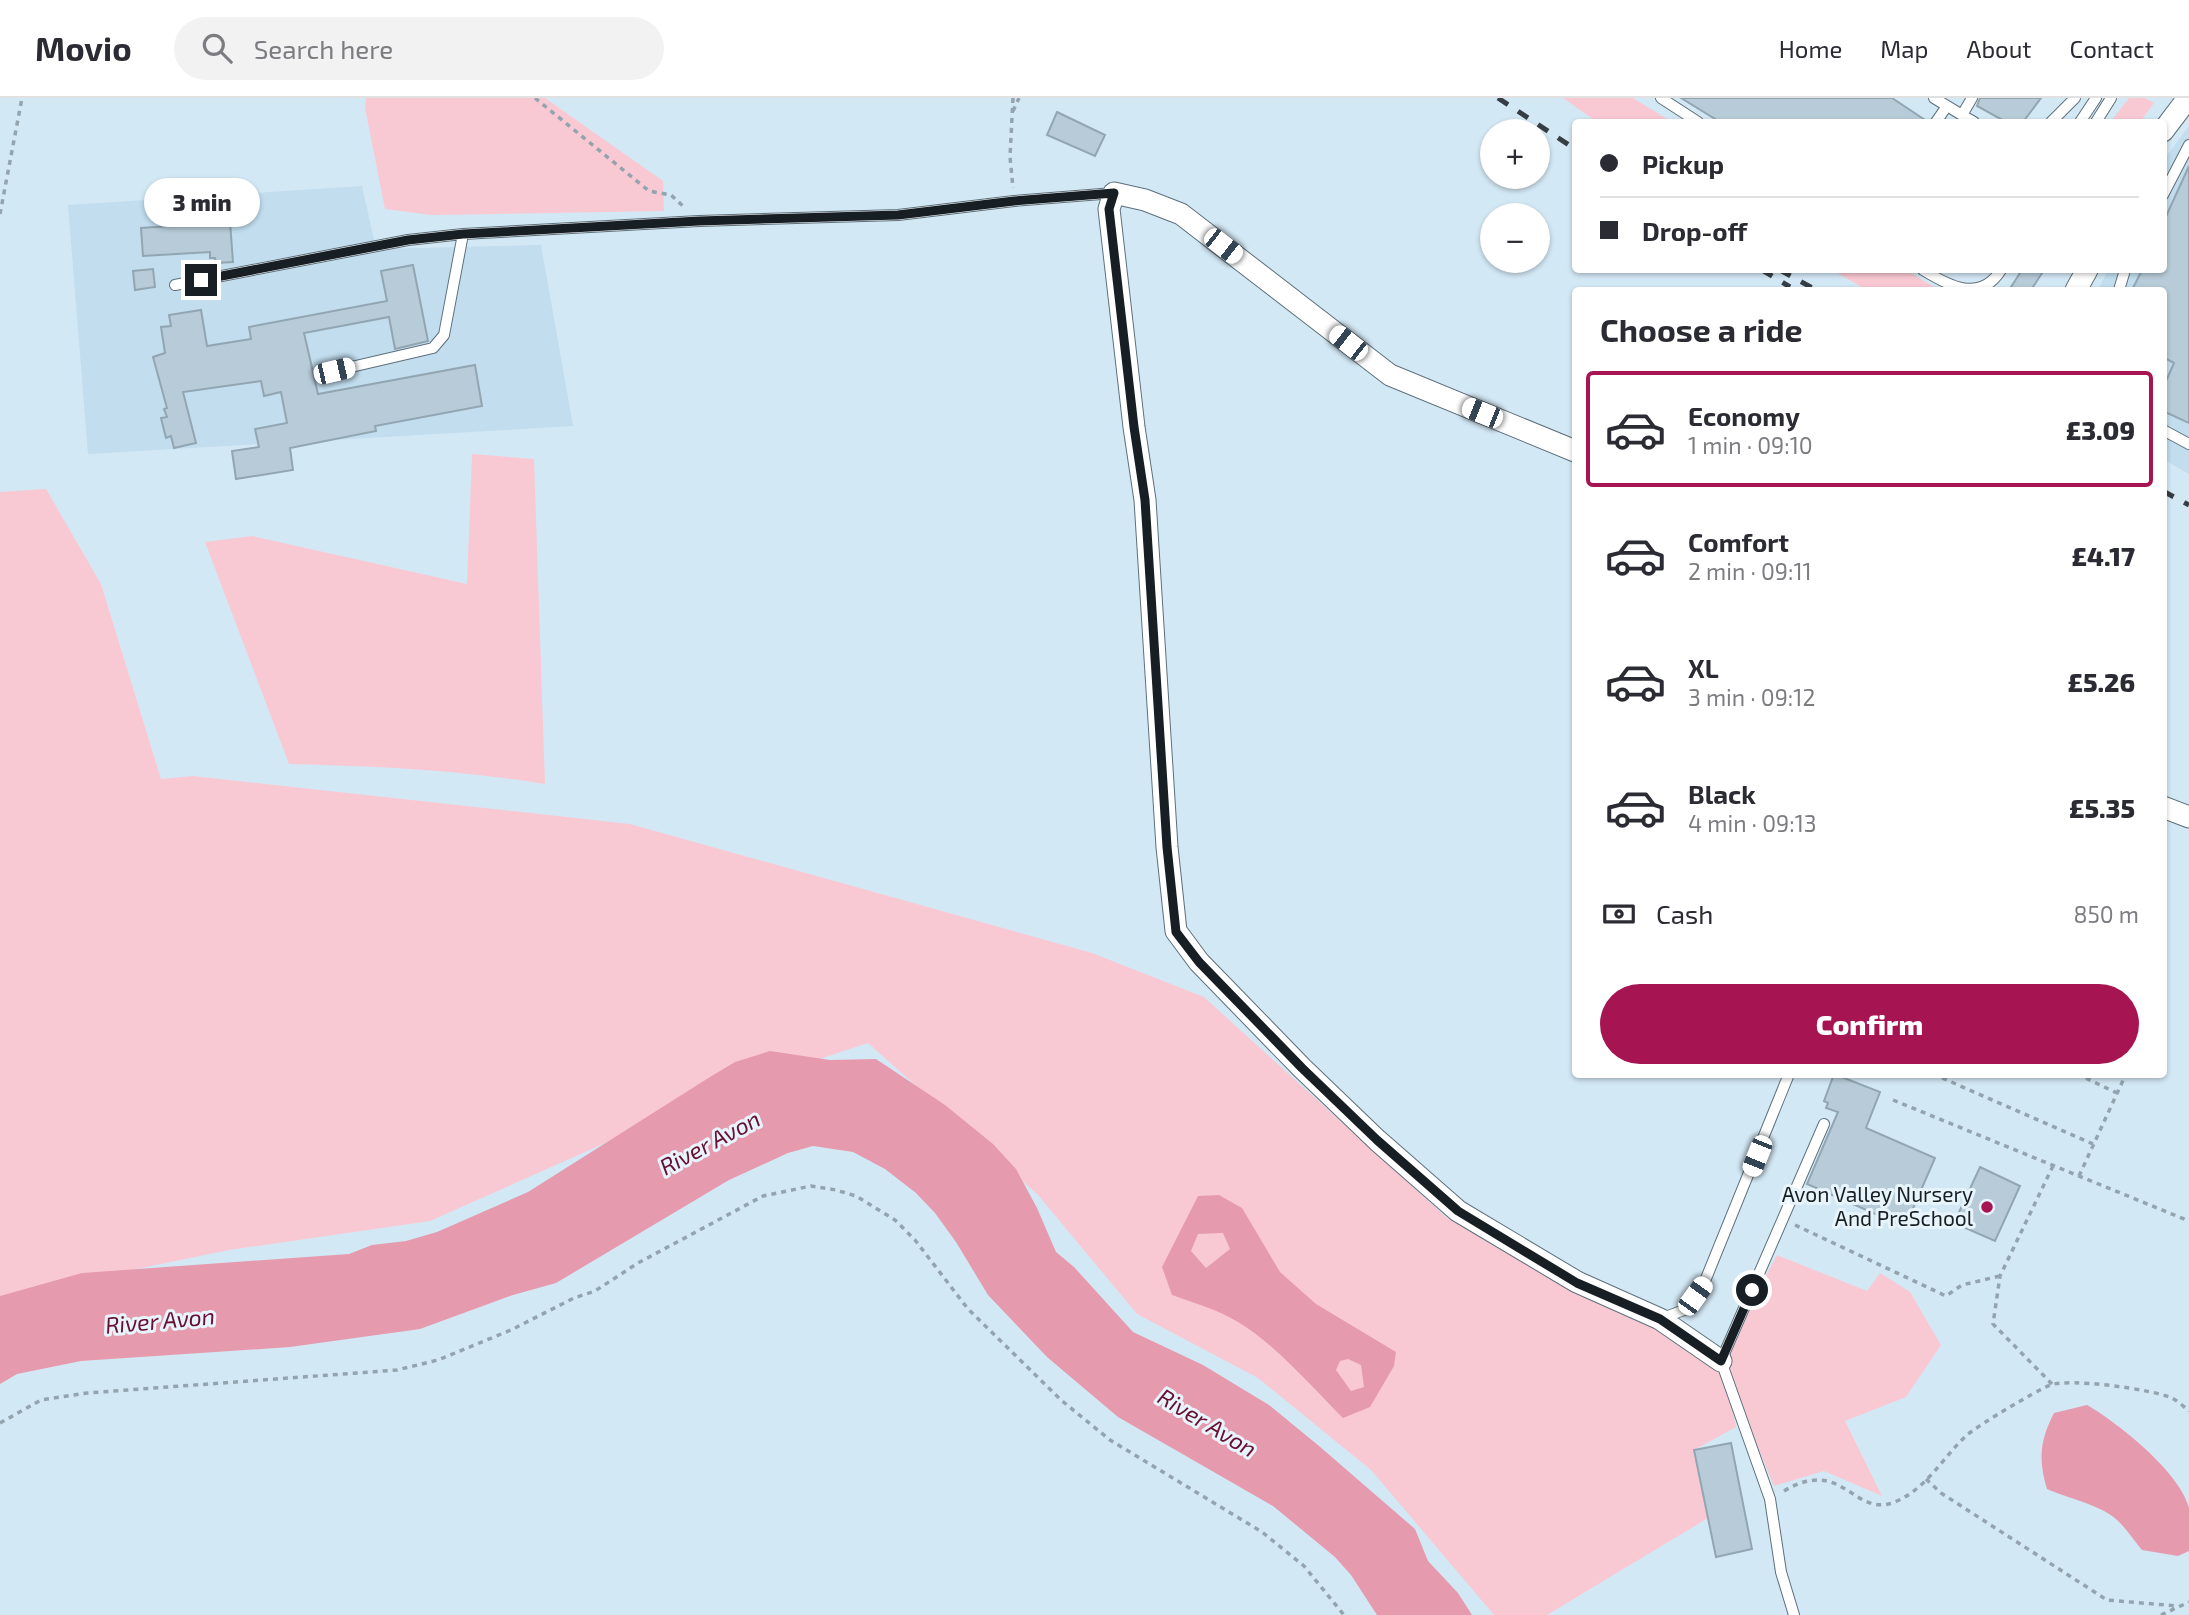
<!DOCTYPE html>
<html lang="en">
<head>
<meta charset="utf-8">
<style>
	body { margin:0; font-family:"Exo 2",sans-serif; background:#f2f2f3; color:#2b2b33; height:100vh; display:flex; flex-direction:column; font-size:26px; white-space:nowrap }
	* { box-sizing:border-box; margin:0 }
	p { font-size:23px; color:#7c7c81 }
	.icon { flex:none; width:38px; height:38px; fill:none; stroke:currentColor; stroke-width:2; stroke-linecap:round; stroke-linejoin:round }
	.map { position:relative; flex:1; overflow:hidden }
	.panel { position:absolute; left:1572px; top:189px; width:595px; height:791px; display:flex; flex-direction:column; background:#fff; border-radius:7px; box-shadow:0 2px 5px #0004 }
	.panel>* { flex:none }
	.banner { position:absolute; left:1572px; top:21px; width:595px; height:154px; border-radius:7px; box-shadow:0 2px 5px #0004; display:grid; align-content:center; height:154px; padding:0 28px; background:#fff }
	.tools { position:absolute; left:1480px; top:21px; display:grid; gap:14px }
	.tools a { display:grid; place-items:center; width:70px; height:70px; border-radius:50%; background:#fff; box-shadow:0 2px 5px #0004; font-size:35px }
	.end { position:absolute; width:32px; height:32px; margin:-16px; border:9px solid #181f24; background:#fff; box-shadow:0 0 0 4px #fff }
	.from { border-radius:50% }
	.bubble { position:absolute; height:49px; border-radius:24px; background:#fff; box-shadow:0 2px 5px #0004; font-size:23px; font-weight:800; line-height:49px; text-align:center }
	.car { position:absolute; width:21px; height:42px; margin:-21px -10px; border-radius:9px; box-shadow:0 0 5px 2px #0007; background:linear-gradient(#fff 24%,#345 0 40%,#fff 0 76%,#345 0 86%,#fff 0) }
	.banner b { display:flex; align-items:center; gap:24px; height:66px; font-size:26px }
	.banner b+b { border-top:2px solid #e1e1e2 }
	.banner i { width:18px; height:18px; background:#2b2b33 }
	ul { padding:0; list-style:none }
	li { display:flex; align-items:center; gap:21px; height:116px; margin:0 14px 10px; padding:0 14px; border:4px solid transparent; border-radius:7px }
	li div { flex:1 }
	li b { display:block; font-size:26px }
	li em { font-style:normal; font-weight:800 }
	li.active { border-color:#a61552 }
	li>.icon { width:63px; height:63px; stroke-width:1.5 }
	h2 { padding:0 28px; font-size:32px; line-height:84px }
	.pay { display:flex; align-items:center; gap:18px; height:77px; padding:0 28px; font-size:26px }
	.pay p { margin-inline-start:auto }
	.button { display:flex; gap:14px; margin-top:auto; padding:14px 28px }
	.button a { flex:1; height:80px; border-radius:42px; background:#a61552; color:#fff; font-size:28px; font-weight:800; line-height:80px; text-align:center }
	header { display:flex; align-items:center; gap:42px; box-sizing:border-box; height:98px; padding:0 35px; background:#fff; border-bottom:2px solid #e1e1e2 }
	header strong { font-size:33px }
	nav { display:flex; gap:38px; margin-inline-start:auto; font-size:24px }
	.search { width:490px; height:63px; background:#f2f2f3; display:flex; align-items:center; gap:18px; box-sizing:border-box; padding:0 24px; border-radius:38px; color:#7c7c81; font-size:26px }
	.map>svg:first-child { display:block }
	.built { fill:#c1ddee }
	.green { fill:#f9c9d3 }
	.water { fill:#e69aad; fill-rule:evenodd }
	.building { fill:#b7ccd8; stroke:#92a6b2; stroke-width:2 }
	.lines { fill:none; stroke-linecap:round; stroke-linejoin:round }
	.lane-casing { stroke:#5d707b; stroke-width:12 }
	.street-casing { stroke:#5d707b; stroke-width:23 }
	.path { stroke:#94a4ae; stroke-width:3.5; stroke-dasharray:5 5; stroke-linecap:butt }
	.lane { stroke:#fff; stroke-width:10 }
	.street { stroke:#fff; stroke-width:21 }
	.rail { stroke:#353e44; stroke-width:5; stroke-dasharray:12 12; stroke-linecap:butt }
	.route { stroke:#181f24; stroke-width:9 }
	.poi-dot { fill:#a61552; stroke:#e7f4fc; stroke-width:2.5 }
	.labels { text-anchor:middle; stroke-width:6; stroke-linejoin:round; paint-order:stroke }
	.poi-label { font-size:21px; fill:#181f24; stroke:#e7f4fc; text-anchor:end }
	.water-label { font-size:23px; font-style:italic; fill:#680f32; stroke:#e7f4fc }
</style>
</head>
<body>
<header>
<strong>Movio</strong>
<div class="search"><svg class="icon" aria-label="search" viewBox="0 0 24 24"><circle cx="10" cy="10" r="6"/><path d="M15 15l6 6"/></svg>Search here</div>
<nav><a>Home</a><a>Map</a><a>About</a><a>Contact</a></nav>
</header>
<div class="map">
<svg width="2189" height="1517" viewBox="0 0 2189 1517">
	<rect width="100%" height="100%" fill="#d3e8f5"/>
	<path class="built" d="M2189,28V376L2163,361V192H2098L2108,172H2163V63Z
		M362,88L376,151L541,147L573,328L88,356L68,107Z"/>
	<path class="green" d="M366,0H545L663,83L664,113L431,117L385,111L365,10Z
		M1563,0H1633L1672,24H1597Z
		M2129,0H2145L2154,5L2140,24L2112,22Z
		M1832,172H1906L1939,192H1867Z
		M472,356L534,361L545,686C460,672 375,668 289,666L205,444L252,438L467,486Z
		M46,391L101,486L161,681L193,678L630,726L1092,855L1204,899L1446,1119L1721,1263L1777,1157L1867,1193L1880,1175L1910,1194L1941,1247L1906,1299L1845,1323L1882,1398L1824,1373L1774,1388L1724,1268L1736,1329L1694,1352L1708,1420L1547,1517H1494L1371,1372L1258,1280L1137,1216L1038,1097L868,945L720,994L430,1123L229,1152L0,1199V394Z"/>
	<path class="water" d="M770,953L830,962L876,961L945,1007L993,1046L1016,1071L1037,1110L1056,1154L1074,1169L1133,1234L1203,1267L1269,1307L1319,1348L1415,1431L1428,1463L1458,1495L1472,1517H1377L1351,1477L1335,1459L1273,1408L1118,1319L1047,1259L988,1197L956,1144L935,1115L916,1095L885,1071L853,1054L813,1048L788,1055L729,1082L556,1185L513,1197L420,1231L290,1249L81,1263L17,1276L0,1286V1198L82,1175L349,1156L372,1147L406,1143L437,1134L528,1094L710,979L735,964Z
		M1219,1097L1242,1110L1280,1174L1316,1206L1396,1254L1394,1268L1370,1309L1343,1320C1314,1291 1273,1244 1238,1224C1218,1212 1195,1205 1172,1197L1162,1169L1198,1098ZM1223,1135L1230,1151L1206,1170L1191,1153L1198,1136ZM1348,1261L1361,1267L1364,1289L1351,1293L1336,1272L1340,1263Z
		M2087,1307C2118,1325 2180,1374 2189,1410C2189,1423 2189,1440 2189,1453L2178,1458L2142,1452C2134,1443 2127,1431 2117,1422C2101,1407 2067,1400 2047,1391C2038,1362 2040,1342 2054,1315Z"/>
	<path class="building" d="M1681,0H1892L1928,24H1720Z
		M1980,0H2041L2023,24H2006L1977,8Z
		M1057,14L1105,37L1095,58L1047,37Z
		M2189,68V325L2163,313V290L2174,265L2163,259V192H2132L2142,172H2163V125Z
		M230,124L233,164L216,165L215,160H210V154L143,158L141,130Z
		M413,167L428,243L395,251L389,219L304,235L318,296L475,267L482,308L375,328L376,333L290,350L293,372L236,381L232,353L259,349L255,331L287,325L281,294L264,298L261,283L183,294L196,345L174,350L171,338L166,340L161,320L167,319L164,311L167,310L153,259L165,255L161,229L171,228L169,217L201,212L207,248L251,241L249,229L387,203L381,173Z
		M153,171L155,189L135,192L133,173Z
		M2022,172H2044L2031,192H2009Z
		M1834,976L1880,994L1866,1030L1935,1060L1905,1129L1807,1086L1838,1014L1826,1010L1828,1005L1824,1003Z
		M1980,1069L2020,1088L1995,1143L1954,1125Z
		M1731,1345L1752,1451L1716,1459L1694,1352Z"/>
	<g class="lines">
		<g class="lane-casing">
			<path id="lane" d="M1661,0L1698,24
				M1934,0L1962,17
				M1972,0L1962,17L1974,24
				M1936,24L1947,8
				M2051,24L2075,0
				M2080,24L2096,0
				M2096,24L2111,0
				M2163,97L2189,47
				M1923,172C1949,188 1980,205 2001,172
				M175,187L408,142L463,136L699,123L898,117L1014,103L1114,95
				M2119,192L2125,172
				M334,273L433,250L444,237L463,136
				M2163,332L2189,346
				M1660,1221L1684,1212L1705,1183L1789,976
				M1794,1517L1781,1474L1770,1401L1721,1263L1824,1026"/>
		</g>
		<g class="street-casing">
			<path id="street" d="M2163,33L2188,0
				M2076,192L2087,172
				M1575,353L1390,277L1181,116L1145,102L1114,95L1109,111L1134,329L1145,402L1167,749L1176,833L1199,864L1302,970L1377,1042L1458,1113L1577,1184L1660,1221L1721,1263
				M2163,709L2189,719"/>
		</g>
		<path class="path" d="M535,0L649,93L671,97L684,109
			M1013,0L1010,59L1013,90
			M1013,13L1019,0
			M0,116L22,0
			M1933,976L2093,1046
			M2077,976L2117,995
			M1893,1002L2189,1123
			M2079,1078L2126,976
			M1795,1127L1946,1198L1962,1187L2000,1178
			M2052,1286L1993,1226L2000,1178L2053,1068
			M0,1325L41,1302L87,1295L397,1272L438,1262L511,1232L574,1200L595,1193L638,1165L763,1098L811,1088L836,1092L856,1098L895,1122L915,1142L968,1211L1061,1302L1110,1342L1262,1434L1304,1468L1344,1517
			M1926,1381L1941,1395L2107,1502L2177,1508
			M1784,1393C1844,1357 1854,1423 1897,1403C1927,1390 1944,1358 1967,1337C1980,1326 2034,1294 2050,1287C2070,1280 2151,1291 2172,1300C2178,1303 2184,1309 2189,1313
			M2161,1517L2189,1504"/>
		<use href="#lane" class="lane"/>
		<use href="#street" class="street"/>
		<path class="rail" d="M1498,0L1575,51
			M1762,172L1790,189
			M1780,172L1816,192
			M2163,393L2189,407"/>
	</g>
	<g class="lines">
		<path class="route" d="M201,182L408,142L463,136L699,123L898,117L1014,103L1114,95L1109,111L1134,329L1145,402L1167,749L1176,834L1199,864L1302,970L1377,1042L1458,1113L1577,1185L1660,1221L1721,1263L1752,1192"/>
	</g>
	<circle class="poi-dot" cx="1987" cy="1109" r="7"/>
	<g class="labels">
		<g class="poi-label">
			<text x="1973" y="1104">Avon Valley Nursery<tspan x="1973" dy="24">And PreSchool</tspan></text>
		</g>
		<g class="water-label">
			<text transform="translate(710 1045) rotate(-28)" y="8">River Avon</text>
			<text transform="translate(160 1223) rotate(-5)" y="8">River Avon</text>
			<text transform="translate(1207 1325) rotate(31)" y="8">River Avon</text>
		</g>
	</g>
</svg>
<div class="tools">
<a>+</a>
<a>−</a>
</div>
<i class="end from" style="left:1752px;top:1192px"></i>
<i class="end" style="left:201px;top:182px"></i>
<div class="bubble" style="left:144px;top:80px;width:116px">3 min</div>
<i class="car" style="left:1223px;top:148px;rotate:128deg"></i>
<i class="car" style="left:1348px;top:245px;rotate:308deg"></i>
<i class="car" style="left:334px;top:273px;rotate:77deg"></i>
<i class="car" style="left:1482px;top:315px;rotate:292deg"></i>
<i class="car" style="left:1757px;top:1058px;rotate:202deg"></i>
<i class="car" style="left:1695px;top:1198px;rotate:36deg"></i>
<div class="banner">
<b><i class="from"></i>Pickup</b>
<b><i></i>Drop-off</b>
</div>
<section class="panel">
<h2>Choose a ride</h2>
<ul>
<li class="active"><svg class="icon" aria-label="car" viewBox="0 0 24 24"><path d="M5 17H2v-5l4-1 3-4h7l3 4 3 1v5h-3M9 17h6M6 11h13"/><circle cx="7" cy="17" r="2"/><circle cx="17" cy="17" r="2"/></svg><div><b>Economy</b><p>1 min · 09:10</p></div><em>£3.09</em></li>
<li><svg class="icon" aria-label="car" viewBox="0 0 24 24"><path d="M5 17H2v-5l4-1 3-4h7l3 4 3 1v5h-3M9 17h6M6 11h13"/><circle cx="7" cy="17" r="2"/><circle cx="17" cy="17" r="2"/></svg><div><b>Comfort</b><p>2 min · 09:11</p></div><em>£4.17</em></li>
<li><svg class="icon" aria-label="car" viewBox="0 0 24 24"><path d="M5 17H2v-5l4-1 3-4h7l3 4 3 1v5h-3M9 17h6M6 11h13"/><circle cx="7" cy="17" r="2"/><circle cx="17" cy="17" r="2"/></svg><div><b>XL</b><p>3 min · 09:12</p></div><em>£5.26</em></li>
<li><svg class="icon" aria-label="car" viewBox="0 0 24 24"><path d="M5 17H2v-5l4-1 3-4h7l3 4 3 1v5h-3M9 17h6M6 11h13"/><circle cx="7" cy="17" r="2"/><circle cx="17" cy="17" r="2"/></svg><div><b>Black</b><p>4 min · 09:13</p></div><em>£5.35</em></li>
</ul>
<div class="pay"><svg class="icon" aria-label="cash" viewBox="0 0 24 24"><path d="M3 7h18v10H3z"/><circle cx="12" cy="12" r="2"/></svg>Cash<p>850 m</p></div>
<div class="button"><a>Confirm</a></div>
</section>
</div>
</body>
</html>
